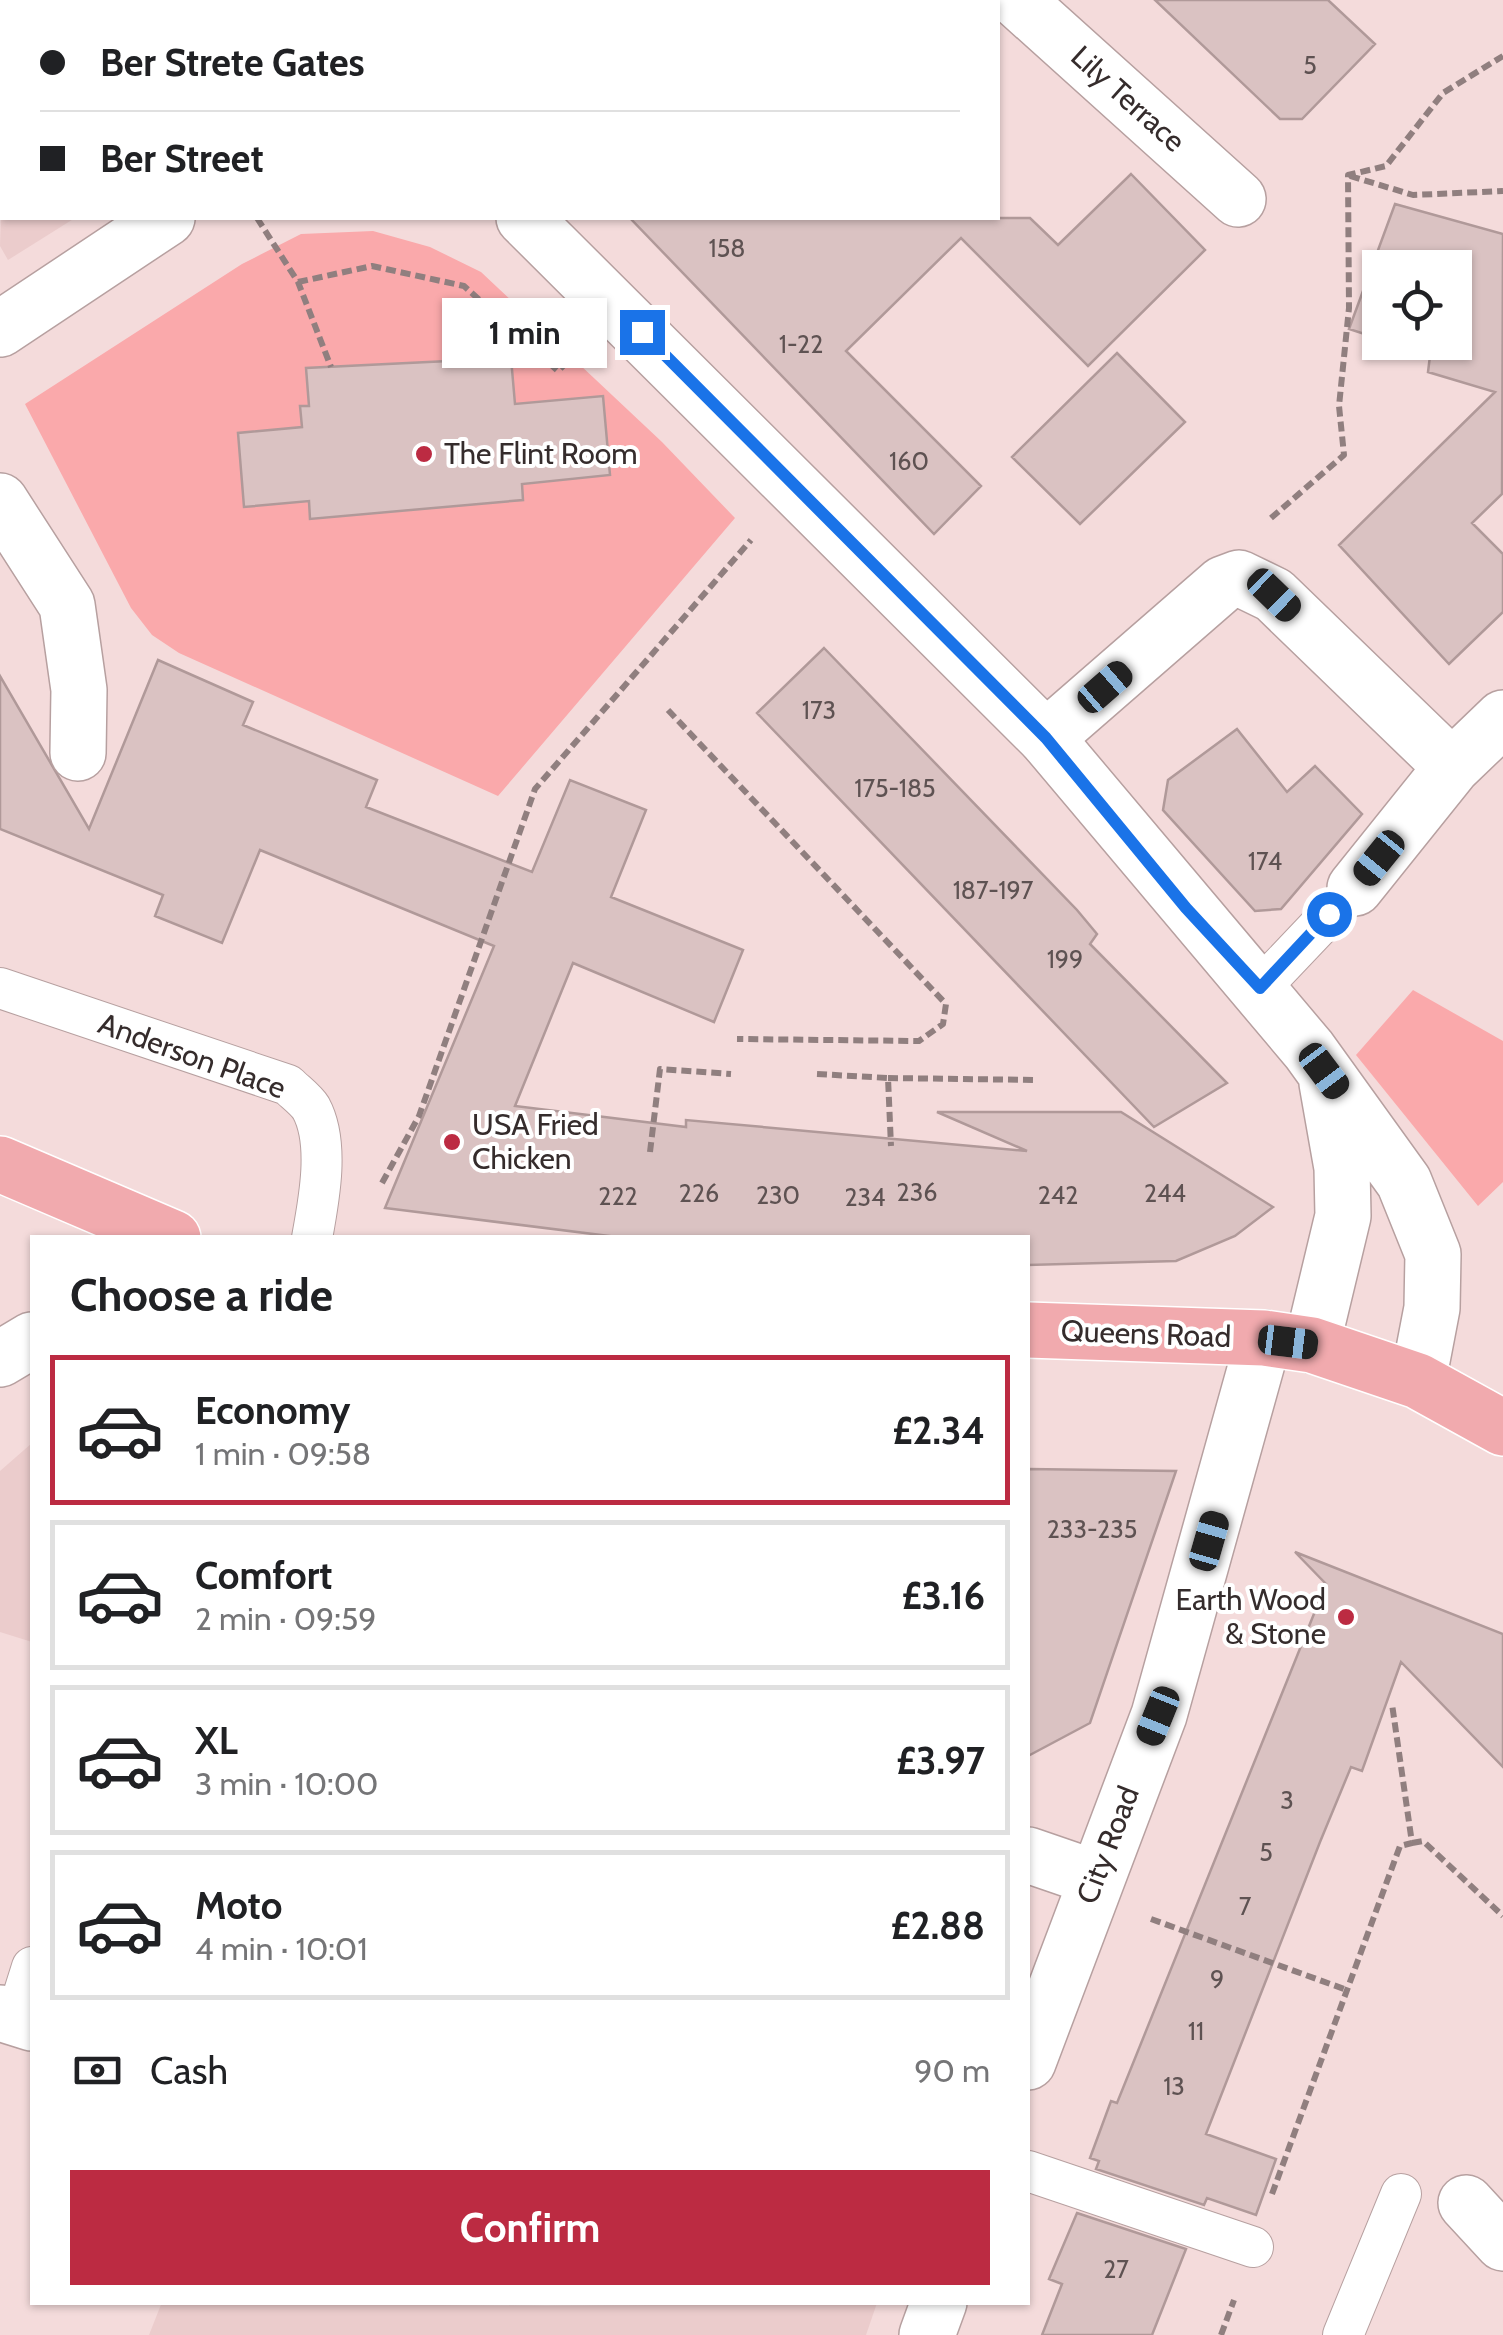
<!DOCTYPE html>
<html lang="en">
<head>
<meta charset="utf-8">
<style>
	body { margin:0; font-family:Cabin,sans-serif; background:#f6f6f6; color:#202124; height:100vh; display:flex; flex-direction:column; font-size:38px; white-space:nowrap }
	* { box-sizing:border-box; margin:0 }
	p { font-size:32px; color:#757577 }
	.icon { flex:none; width:55px; height:55px; fill:none; stroke:currentColor; stroke-width:2; stroke-linecap:round; stroke-linejoin:round }
	.map { position:relative; flex:1; overflow:hidden }
	.side { position:absolute; left:30px; top:1235px; width:1000px; height:1070px; display:flex; flex-direction:column; background:#fff; border-radius:0px; box-shadow:0 2px 8px #0004 }
	.side>* { flex:none }
	.guide { position:absolute; left:0px; top:0px; width:1000px; height:220px; box-shadow:0 2px 8px #0004; display:grid; align-content:center; height:220px; padding:0 40px; background:#fff }
	.controls { position:absolute; left:1362px; top:250px; display:grid; gap:20px }
	.controls a { display:grid; place-items:center; width:110px; height:110px; border-radius:0px; background:#fff; box-shadow:0 2px 8px #0004; font-size:50px }
	.end { position:absolute; width:45px; height:45px; margin:-22px; border:12px solid #1a73e8; background:#fff; box-shadow:0 0 0 5px #fff }
	.from { border-radius:50% }
	.bubble { position:absolute; height:70px; border-radius:0px; background:#fff; box-shadow:0 2px 8px #0004; font-size:32px; font-weight:800; line-height:70px; text-align:center }
	.car { position:absolute; width:30px; height:60px; margin:-30px -15px; border-radius:12px; box-shadow:0 0 8px 2px #0007; background:linear-gradient(#222 24%,#8ab4d8 0 40%,#222 0 76%,#8ab4d8 0 86%,#222 0) }
	.guide b { display:flex; align-items:center; gap:35px; height:95px; font-size:38px }
	.guide b+b { border-top:2px solid #e0e0e0 }
	.guide i { width:25px; height:25px; background:#202124 }
	ul { padding:0; list-style:none }
	li { display:flex; align-items:center; gap:30px; height:150px; margin:0 20px 15px; padding:0 20px; border:5px solid #e0e0e0; border-radius:0px }
	li div { flex:1 }
	li b { display:block; font-size:38px }
	li em { font-style:normal; font-weight:800 }
	li.on { border-color:#bc2b42 }
	li>.icon { width:90px; height:90px; stroke-width:1.5 }
	h2 { padding:0 40px; font-size:45px; line-height:120px }
	.pay { display:flex; align-items:center; gap:25px; height:110px; padding:0 40px; font-size:38px }
	.pay p { margin-inline-start:auto }
	.primary-button { display:flex; gap:20px; margin-top:auto; padding:20px 40px }
	.primary-button a { flex:1; height:115px; border-radius:0px; background:#bc2b42; color:#fff; font-size:40px; font-weight:800; line-height:115px; text-align:center }
	.map>svg:first-child { display:block }
	.built { fill:#ebcccc }
	.green { fill:#faa9ab }
	.building { fill:#dac2c2; stroke:#b09999; stroke-width:2.5 }
	.lines { fill:none; stroke-linecap:round; stroke-linejoin:round }
	.service-casing { stroke:#b7a0a0; stroke-width:42 }
	.minor-casing { stroke:#b7a0a0; stroke-width:58 }
	.tertiary-casing { stroke:#b7a0a0; stroke-width:58 }
	.primary-casing { stroke:#fff; stroke-width:58 }
	.path { stroke:#907f7f; stroke-width:6; stroke-dasharray:10 5; stroke-linecap:butt }
	.service { stroke:#fff; stroke-width:40 }
	.minor { stroke:#fff; stroke-width:55 }
	.tertiary { stroke:#fff; stroke-width:55 }
	.primary { stroke:#f1aaae; stroke-width:55 }
	.route { stroke:#1a73e8; stroke-width:12 }
	.poi-dot { fill:#bc2b42; stroke:#fff; stroke-width:4 }
	.labels { text-anchor:middle; stroke-width:8; stroke-linejoin:round; paint-order:stroke }
	.number-label { font-size:25px; fill:#5e5252 }
	.street-label { font-size:30px; fill:#352c2c; stroke:#fff }
	.poi-label { font-size:30px; fill:#352c2c; stroke:#fff; text-anchor:start }
</style>
</head>
<body>
<div class="map">
<svg width="1503" height="2335" viewBox="0 0 1503 2335">
	<rect width="100%" height="100%" fill="#f4dbdb"/>
	<path class="built" d="M0,0L74,2H2V181Z
		M2,182V218H75L8,260L0,246Z
		M32,1443V1642L0,1632V1471Z
		M162,2302L546,2306L877,2303L866,2335H149Z"/>
	<path class="green" d="M373,231L430,247L481,272L662,442L735,518L498,796L179,653L152,635L131,608L25,404L242,264L301,234Z
		M1413,990L1503,1041V1182L1478,1206L1356,1055Z"/>
	<path class="building" d="M1155,0H1328L1375,44L1302,119H1280Z
		M1131,174L1205,250L1088,366L961,238L846,351L981,486L934,534L630,218H1030L1058,245Z
		M1395,204L1503,234L1502,494L1472,523L1503,554V612L1449,664L1339,545L1495,392L1428,372L1430,356L1390,342H1455V268H1380V339L1349,329Z
		M1117,353L1185,422L1080,524L1012,457Z
		M511,358L515,404L603,396L610,475L522,484L523,500L310,519L309,501L244,507L238,433L302,427L300,406H309L306,368Z
		M824,648L1077,910L1097,934L1090,944L1227,1083L1154,1127L757,713Z
		M158,660L253,702L243,725L377,780L366,807L532,872L570,780L646,810L611,897L743,950L714,1022L573,963L515,1106L686,1127V1120L1027,1151L937,1112H1121L1273,1207L1235,1236L1176,1261L1028,1265V1238H625L385,1208L494,946L260,850L222,943L155,916L163,895L0,829V676L89,829Z
		M1237,729L1287,792L1315,766L1362,814L1281,909L1255,911L1163,810L1168,780Z
		M1028,1469L1176,1471L1090,1723L1028,1756Z
		M1295,1552L1503,1634V1767L1401,1662L1362,1771L1351,1767L1320,1842L1206,2134L1276,2159L1256,2215L1207,2198L1204,2205L1096,2169L1099,2161L1090,2158L1111,2101L1117,2103L1326,1584Z
		M1077,2213L1186,2249L1152,2335H1042L1062,2284L1049,2279Z"/>
	<g class="lines">
		<g class="service-casing">
			<path id="service" d="M0,988L288,1085C295,1092 306,1100 311,1108C330,1143 319,1200 312,1238
				M1260,988L1355,888
				M16,2018L32,1967
				M1028,2171L1253,2247
				M1343,2335L1401,2194"/>
		</g>
		<g class="minor-casing">
			<path id="minor" d="M1017,0L1238,199
				M647,2L650,0
				M0,329L167,218
				M0,501L67,605L79,690L78,753
				M1046,738L1223,584L1239,578L1274,595L1452,767
				M1355,888L1452,767L1503,718
				M1028,1855L1095,1878
				M0,2013L32,2023
				M1466,2203L1503,2243"/>
		</g>
		<g class="tertiary-casing">
			<path id="tertiary" d="M248,0L250,2
				M524,218L1046,738L1309,1050L1404,1182L1433,1254L1432,1308L1418,1381
				M1312,1345L1343,1216L1342,1168L1327,1083
				M0,1359L32,1340
				M1028,2062L1159,1715L1264,1338
				M927,2335L939,2302"/>
		</g>
		<g class="primary-casing">
			<path id="primary" d="M0,1164L173,1238
				M1028,1330L1264,1338L1312,1345L1418,1381L1503,1428"/>
		</g>
		<path class="path" d="M1350,176L1413,195L1503,191
			M257,218L298,282L331,367
			M298,282L372,266L464,286L558,371L572,357
			M1271,518L1344,455L1339,406L1349,308L1348,175L1386,166L1443,93L1503,56
			M668,710L946,1004L943,1024L919,1041L737,1039
			M817,1074L888,1078L891,1146
			M888,1078L1036,1080
			M650,1152L660,1069L731,1074
			M382,1183L419,1116L535,789L751,540
			M1412,1843L1423,1841L1503,1916
			M1151,1919L1347,1990
			M1272,2194L1400,1846L1412,1843L1392,1704
			M1221,2335L1234,2300"/>
		<use href="#service" class="service"/>
		<use href="#minor" class="minor"/>
		<use href="#tertiary" class="tertiary"/>
		<use href="#primary" class="primary"/>
	</g>
	<g class="lines">
		<path class="route" d="M642,332L1046,738L1186,908L1260,988L1329,914"/>
	</g>
	<g class="poi-dot">
		<circle cx="424" cy="454" r="10"/>
		<circle cx="452" cy="1142" r="10"/>
		<circle cx="1346" cy="1617" r="10"/>
	</g>
	<g class="labels">
		<g class="number-label">
			<text x="1310" y="74">5</text>
			<text x="727" y="257">158</text>
			<text x="801" y="353">1-22</text>
			<text x="909" y="470">160</text>
			<text x="819" y="719">173</text>
			<text x="895" y="797">175-185</text>
			<text x="1265" y="870">174</text>
			<text x="993" y="899">187-197</text>
			<text x="1065" y="968">199</text>
			<text x="917" y="1201">236</text>
			<text x="699" y="1202">226</text>
			<text x="1165" y="1202">244</text>
			<text x="778" y="1204">230</text>
			<text x="1058" y="1204">242</text>
			<text x="618" y="1205">222</text>
			<text x="865" y="1206">234</text>
			<text x="1092" y="1538">233-235</text>
			<text x="1287" y="1809">3</text>
			<text x="1266" y="1861">5</text>
			<text x="1245" y="1915">7</text>
			<text x="1217" y="1988">9</text>
			<text x="1196" y="2040">11</text>
			<text x="1174" y="2095">13</text>
			<text x="1116" y="2278">27</text>
		</g>
		<g class="street-label">
			<text transform="translate(1128 99) rotate(42)" y="10">Lily Terrace</text>
			<text transform="translate(192 1056) rotate(20)" y="10">Anderson Place</text>
			<text transform="translate(1146 1334) rotate(2)" y="10">Queens Road</text>
			<text transform="translate(1108 1845) rotate(-69)" y="10">City Road</text>
		</g>
		<g class="poi-label">
			<text x="444" y="464">The Flint Room</text>
			<text x="472" y="1135">USA Fried<tspan x="472" dy="34">Chicken</tspan></text>
			<text x="1326" y="1610" text-anchor="end">Earth Wood<tspan x="1326" dy="34">&amp; Stone</tspan></text>
		</g>
	</g>
</svg>
<div class="controls">
<a><svg class="icon" aria-label="locate" viewBox="0 0 24 24"><circle cx="12" cy="12" r="6"/><path d="M12 2v4M12 18v4M2 12h4M18 12h4"/></svg></a>
</div>
<i class="end from" style="left:1329px;top:914px"></i>
<i class="end" style="left:642px;top:332px"></i>
<div class="bubble" style="left:442px;top:298px;width:165px">1 min</div>
<i class="car" style="left:1274px;top:595px;rotate:134deg"></i>
<i class="car" style="left:1105px;top:687px;rotate:49deg"></i>
<i class="car" style="left:1379px;top:858px;rotate:219deg"></i>
<i class="car" style="left:1324px;top:1071px;rotate:143deg"></i>
<i class="car" style="left:1288px;top:1342px;rotate:97deg"></i>
<i class="car" style="left:1209px;top:1541px;rotate:16deg"></i>
<i class="car" style="left:1158px;top:1716px;rotate:202deg"></i>
<div class="guide">
<b><i class="from"></i>Ber Strete Gates</b>
<b><i></i>Ber Street</b>
</div>
<section class="side">
<h2>Choose a ride</h2>
<ul>
<li class="on"><svg class="icon" aria-label="car" viewBox="0 0 24 24"><path d="M5 17H2v-5l4-1 3-4h7l3 4 3 1v5h-3M9 17h6M6 11h13"/><circle cx="7" cy="17" r="2"/><circle cx="17" cy="17" r="2"/></svg><div><b>Economy</b><p>1 min · 09:58</p></div><em>£2.34</em></li>
<li><svg class="icon" aria-label="car" viewBox="0 0 24 24"><path d="M5 17H2v-5l4-1 3-4h7l3 4 3 1v5h-3M9 17h6M6 11h13"/><circle cx="7" cy="17" r="2"/><circle cx="17" cy="17" r="2"/></svg><div><b>Comfort</b><p>2 min · 09:59</p></div><em>£3.16</em></li>
<li><svg class="icon" aria-label="car" viewBox="0 0 24 24"><path d="M5 17H2v-5l4-1 3-4h7l3 4 3 1v5h-3M9 17h6M6 11h13"/><circle cx="7" cy="17" r="2"/><circle cx="17" cy="17" r="2"/></svg><div><b>XL</b><p>3 min · 10:00</p></div><em>£3.97</em></li>
<li><svg class="icon" aria-label="car" viewBox="0 0 24 24"><path d="M5 17H2v-5l4-1 3-4h7l3 4 3 1v5h-3M9 17h6M6 11h13"/><circle cx="7" cy="17" r="2"/><circle cx="17" cy="17" r="2"/></svg><div><b>Moto</b><p>4 min · 10:01</p></div><em>£2.88</em></li>
</ul>
<div class="pay"><svg class="icon" aria-label="cash" viewBox="0 0 24 24"><path d="M3 7h18v10H3z"/><circle cx="12" cy="12" r="2"/></svg>Cash<p>90 m</p></div>
<div class="primary-button"><a>Confirm</a></div>
</section>
</div>
</body>
</html>
